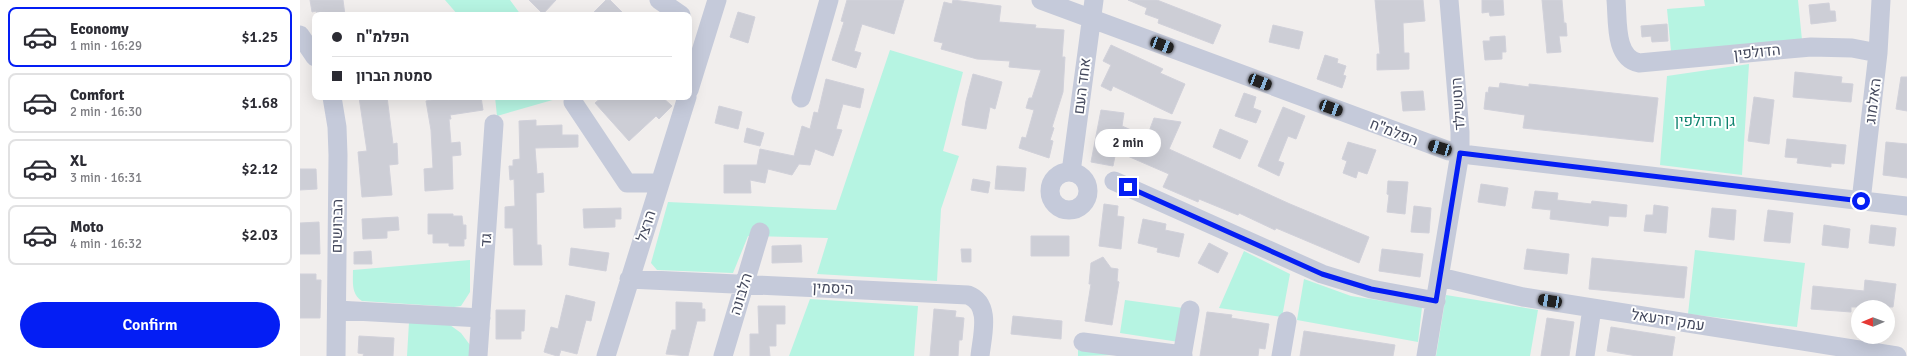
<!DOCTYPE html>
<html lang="en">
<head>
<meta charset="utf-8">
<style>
	body { margin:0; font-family:Signika,Heebo,sans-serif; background:#f7f7f7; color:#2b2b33; height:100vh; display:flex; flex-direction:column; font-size:15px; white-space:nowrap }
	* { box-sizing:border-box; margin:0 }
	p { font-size:13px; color:#7c7c81 }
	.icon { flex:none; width:22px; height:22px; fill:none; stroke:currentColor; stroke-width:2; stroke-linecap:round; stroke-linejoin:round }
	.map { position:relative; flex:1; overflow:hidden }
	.drawer { display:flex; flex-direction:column; background:#fff; width:300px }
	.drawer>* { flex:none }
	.hud { position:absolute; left:12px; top:12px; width:380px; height:88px; border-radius:8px; box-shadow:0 4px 16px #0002; display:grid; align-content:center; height:88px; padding:0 20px; background:#fff }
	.needle { width:26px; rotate:269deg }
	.controls { position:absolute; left:1551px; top:300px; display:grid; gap:8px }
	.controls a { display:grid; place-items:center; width:44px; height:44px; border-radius:50%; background:#fff; box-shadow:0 4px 16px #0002; font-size:20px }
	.end { position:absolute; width:18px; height:18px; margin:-9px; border:5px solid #041ef4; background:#fff; box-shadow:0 0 0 2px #fff }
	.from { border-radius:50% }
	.bubble { position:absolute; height:28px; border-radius:14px; background:#fff; box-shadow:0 4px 16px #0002; font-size:13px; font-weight:600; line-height:28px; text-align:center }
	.car { position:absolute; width:12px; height:24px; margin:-12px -6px; border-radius:5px; box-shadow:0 0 3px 1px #0007; background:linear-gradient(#222 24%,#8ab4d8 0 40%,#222 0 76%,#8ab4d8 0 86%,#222 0) }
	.hud b { display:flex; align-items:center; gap:14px; height:38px; font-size:15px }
	.hud b+b { border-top:1px solid #e1e1e2 }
	.hud i { width:10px; height:10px; background:#2b2b33 }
	ul { padding:7px 0 0; list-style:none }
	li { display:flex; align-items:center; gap:12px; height:60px; margin:0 8px 6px; padding:0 12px; border:2px solid #e1e1e2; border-radius:8px }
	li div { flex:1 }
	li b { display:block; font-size:15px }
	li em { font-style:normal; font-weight:600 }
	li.current { border-color:#041ef4 }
	li>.icon { width:36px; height:36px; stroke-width:1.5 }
	.action { display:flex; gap:8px; margin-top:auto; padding:8px 20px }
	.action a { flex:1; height:46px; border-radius:24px; background:#041ef4; color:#fff; font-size:16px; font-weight:600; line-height:46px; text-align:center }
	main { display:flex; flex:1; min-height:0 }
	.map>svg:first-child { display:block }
	.green { fill:#b6f4e2 }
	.building { fill:#cdced6; stroke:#d1d1da }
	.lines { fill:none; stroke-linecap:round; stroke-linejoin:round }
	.minor { stroke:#c5cada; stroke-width:19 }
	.route { stroke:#041ef4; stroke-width:5 }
	.labels { text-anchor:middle; stroke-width:4; stroke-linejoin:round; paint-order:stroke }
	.street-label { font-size:15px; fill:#44495d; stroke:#fff }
	.park-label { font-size:15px; fill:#0c816d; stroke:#fff }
</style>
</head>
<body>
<main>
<section class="drawer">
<ul>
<li class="current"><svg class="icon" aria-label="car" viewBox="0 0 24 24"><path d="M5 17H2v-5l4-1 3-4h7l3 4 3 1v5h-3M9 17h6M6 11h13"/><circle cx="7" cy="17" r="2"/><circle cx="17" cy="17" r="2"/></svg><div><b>Economy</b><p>1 min · 16:29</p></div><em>$1.25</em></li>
<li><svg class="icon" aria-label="car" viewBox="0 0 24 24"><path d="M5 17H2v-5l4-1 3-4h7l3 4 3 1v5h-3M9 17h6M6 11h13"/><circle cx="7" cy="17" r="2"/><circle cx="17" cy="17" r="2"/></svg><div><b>Comfort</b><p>2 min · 16:30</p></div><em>$1.68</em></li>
<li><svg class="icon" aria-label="car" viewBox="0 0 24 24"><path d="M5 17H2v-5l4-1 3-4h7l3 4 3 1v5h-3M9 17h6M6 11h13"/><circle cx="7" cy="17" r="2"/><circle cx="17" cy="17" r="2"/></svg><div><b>XL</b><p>3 min · 16:31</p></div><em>$2.12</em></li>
<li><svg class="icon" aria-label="car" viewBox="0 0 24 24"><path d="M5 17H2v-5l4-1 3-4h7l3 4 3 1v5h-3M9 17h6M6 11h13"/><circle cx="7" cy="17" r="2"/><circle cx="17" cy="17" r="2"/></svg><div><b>Moto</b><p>4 min · 16:32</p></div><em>$2.03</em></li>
</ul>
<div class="action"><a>Confirm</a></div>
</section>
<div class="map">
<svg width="1607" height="356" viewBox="0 0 1607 356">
	<rect width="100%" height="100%" fill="#f1eeed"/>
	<path class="green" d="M145,0H210L221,15H158Z
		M1404,0H1498L1502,40L1371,51L1367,9L1405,6Z
		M590,50L663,72L643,151L659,156L641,209L637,281L517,274L528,238L448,236L433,273L357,270L351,263L368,202L536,210Z
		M1449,64L1442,175L1360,165L1367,76Z
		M195,97H263L197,116Z
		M1395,250L1505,263L1497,327L1388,314Z
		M944,251L990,274L982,317L919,308Z
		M170,260V292L161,306L154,307L62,301C51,294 53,282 53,270Z
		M1004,279L1051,296L1122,307L1118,342L997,320Z
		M1146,295L1238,310L1230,356H1136Z
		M510,299L618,306L614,356H489Z
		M825,300L883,308L879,342L820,333Z
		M109,322L150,325L161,333L170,345L169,356H107Z
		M778,350L815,355L778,356Z"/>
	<path class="building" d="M10,0H43L45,15H17L16,11L12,12Z
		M229,0H256L243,14Z
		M306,0H310L325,15H291Z
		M547,0H604L594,34L562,24L554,51L561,53L556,68L532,60L544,22L541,21Z
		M653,0L701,6L699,22L736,25L735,28L764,30L762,57H765L763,92L752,127L754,128L750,140L753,141L749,158L719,148L722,137L726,138L734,110L726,108L729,98H732L741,70L709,67L710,61L677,59L641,49L643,43L634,41L644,2L652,4Z
		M828,0H857L921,25L913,44L858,23L859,19L845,14L847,8Z
		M1075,0H1123L1125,21L1103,23L1104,53H1109V69L1077,70V54H1080Z
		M1182,0H1203L1204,15L1190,16L1189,12L1182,13Z
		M1242,0H1262L1264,23H1266L1267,36H1259L1261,52L1247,53Z
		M1529,3L1530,11H1535L1536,21L1511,24L1509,5Z
		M438,12L455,17L448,43L430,37Z
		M1367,24L1368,41L1352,42L1351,36L1342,37L1341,26Z
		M973,25L1003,32L999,49L969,42Z
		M1205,36L1206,52H1202V59L1185,60L1183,41H1190V37Z
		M811,45L863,69L860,73L885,84L872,114L813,86L811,91L801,86L811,65L803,61Z
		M1025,55L1038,59L1037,63L1046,66L1043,75L1046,76L1042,88L1017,79Z
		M1495,72L1542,77L1541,83L1553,84L1551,102L1493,97Z
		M673,74L702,82L695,109L690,107L686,129L662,125L666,101Z
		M1601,77H1607V111L1596,109Z
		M526,79L564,89L560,108L543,104L536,129L542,130L533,156L515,149L510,165L499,164L492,175L468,169L465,183L450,180L451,193H424V165H457L460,149L494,156L502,126L510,129L514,112L518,113Z
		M1200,83L1229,87V84L1267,88L1358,98L1353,142L1223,128L1225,115L1184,109L1186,92L1188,93L1189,87L1199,88Z
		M1123,91L1125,110L1103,111L1101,92Z
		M944,93L956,97L953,108L961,111L956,123L935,116Z
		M59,97H87L93,144L97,143L98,164L89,165L92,195L62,197L58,152L67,151Z
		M147,97L148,100L164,97H181L183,110L150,115L151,119H149L151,143L160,142L161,155L152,156L153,189L125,191L124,169L133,168L131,130L126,101Z
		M302,97H362L372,106L359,119L356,116L329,141L295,103Z
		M1454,97L1474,100L1469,144L1448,141Z
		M419,106L442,112L438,129L415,123Z
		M983,107L1005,116L996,139L988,136L978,161L984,163L979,176L958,166Z
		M801,110L824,113L822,126L847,137L854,118L881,122L869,149L990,204L1069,237L1059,263L976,228L975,230L939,213L938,215L899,199L898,202L863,187L869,174L816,151L813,166L791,162Z
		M236,120V126L262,125V135H278V147L235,148L237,174L243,173L244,192L236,193L237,245H241L242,265H214L213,228H205V207L215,206L214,179L210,180L209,166H213V160L220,159L219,121Z
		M447,128L464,133L460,146L444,142Z
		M920,129L948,141L940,159L913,147Z
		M1487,139L1546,145L1544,164L1531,163V167L1497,163L1498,158L1485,157Z
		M1048,142L1076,150L1067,174L1058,171L1056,178L1043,173L1047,161L1042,159Z
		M1586,142L1607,144V178L1583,175Z
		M697,166L726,168L724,191L695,189Z
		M0,169H16L17,189L0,190Z
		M673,179L690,182L688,193L671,190Z
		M1088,181L1108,182L1105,214L1087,212L1089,195L1087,194Z
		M1181,184L1208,188L1205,206L1178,202Z
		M1235,191L1258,193L1257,200L1291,204L1292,201L1327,205L1326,217L1309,216L1308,226L1250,219L1251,210L1232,208Z
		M804,204L818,206L817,216L824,217L821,249L799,246Z
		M1354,205L1368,207L1366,233L1344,231L1346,215H1353Z
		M1114,206L1131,208L1129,233L1111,232Z
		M321,208V219H315V227L284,228L283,209Z
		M1412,208L1436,210L1434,240L1409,237Z
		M1468,210L1493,213L1490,243L1464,241Z
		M128,214H153V216H162L163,225H166V239H164V246H149V243H133V234H128Z
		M98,217L99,230L87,231V238L63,239L62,219Z
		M843,219L866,224L865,230L884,234L879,257L857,252L858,248L838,243Z
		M19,222L20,254H0V223Z
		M1524,225L1550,229L1548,248L1522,245Z
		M1571,225L1596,228L1594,246L1569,243Z
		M731,236H769V256H731Z
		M909,243L928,253L918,273L898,263Z
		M501,245L502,262L472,263V246Z
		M271,248L309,253L306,271L269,265Z
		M661,249H671V262H662Z
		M1082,249L1123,254L1120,277L1079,271Z
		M1227,249L1269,254L1267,274L1224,269Z
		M71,251L72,264H54V252Z
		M803,257L811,268L818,269L817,281L819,282L812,325L785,321L791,284H789L791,263Z
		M1292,258L1387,267L1384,298L1289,289Z
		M0,274H16V280H21L20,318H0Z
		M1565,280L1596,284L1593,307H1551V312L1511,309L1513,286L1564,291Z
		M266,295L295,302L291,321L286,320L277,354L261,350L259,356H257L244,352L251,327L258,329Z
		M376,302L402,303V309H405V321H397L388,356L366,354L372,330H376Z
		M458,306H485V324H476V346H469L470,356H450V334H459Z
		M634,309L656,311L655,317L664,318L662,340H659L658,356H630Z
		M196,310H225L224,331H221V339H196Z
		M907,312L932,315L931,318L969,324L965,349L959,348L958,356H900Z
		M713,316L762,321L761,339L711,334Z
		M1247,318L1274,322L1269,356H1241Z
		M1311,327L1375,337L1372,356H1337L1307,351Z
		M1004,331L1095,345L1093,356H1000Z
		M59,336L94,338L93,356H63L64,354L58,353Z"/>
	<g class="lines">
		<path class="minor" d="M359,0L381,15
			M741,0L1149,151L1170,155L1607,206
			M1316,0C1318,20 1314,58 1339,63L1511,47L1552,48L1578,53
			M0,35L15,57
			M389,90L417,0
			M32,97L37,127L38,155L36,356
			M501,98L529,0
			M273,102L327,183H360
			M771,172L794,0
			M750 191a19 19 0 1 1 38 0a19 19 0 1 1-38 0Z
			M814,181L1022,274L1071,289L1136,301
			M1561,201L1578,53L1581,0
			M1140,277L1223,297L1597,356
			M329,279L668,295C692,304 682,336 680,356
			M37,310L181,318
			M783,342L883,355
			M178,356L194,124
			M306,356L387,97
			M423,356L460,232
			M882,356L890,310
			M981,356L987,321
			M1126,356L1160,153V132L1149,0
			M1285,356L1292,308"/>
	</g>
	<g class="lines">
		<path class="route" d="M828,187L1022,274L1071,289L1136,301L1160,153L1561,201"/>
	</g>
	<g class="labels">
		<g class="street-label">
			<text transform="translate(1457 52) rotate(-6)" y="5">הדולפין</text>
			<text transform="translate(782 86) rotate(-83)" y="5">אחד העם</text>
			<text transform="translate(1573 101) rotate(-83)" y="5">האלמוג</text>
			<text transform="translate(1158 104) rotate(-94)" y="5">רוטשילד</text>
			<text transform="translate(1094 132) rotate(21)" y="5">הפלמ"ח</text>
			<text transform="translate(37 226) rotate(-89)" y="5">הברושים</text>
			<text transform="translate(346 226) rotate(-72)" y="5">הרצל</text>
			<text transform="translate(186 240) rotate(-86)" y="5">גד</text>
			<text transform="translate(533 288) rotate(3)" y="5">היסמין</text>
			<text transform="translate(441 294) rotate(-73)" y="5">הלבונה</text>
			<text transform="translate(1368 320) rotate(9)" y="5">עמק יזרעאל</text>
		</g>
		<g class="park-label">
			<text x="1405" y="126">גן הדולפין</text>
		</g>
	</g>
</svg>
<div class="controls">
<a><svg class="needle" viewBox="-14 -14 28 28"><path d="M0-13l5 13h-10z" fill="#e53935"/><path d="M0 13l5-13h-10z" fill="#7c7c81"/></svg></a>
</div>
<i class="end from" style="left:1561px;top:201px"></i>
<i class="end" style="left:828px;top:187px"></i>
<div class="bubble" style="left:795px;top:129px;width:66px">2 min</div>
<i class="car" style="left:862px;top:45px;rotate:111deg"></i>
<i class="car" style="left:960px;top:82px;rotate:111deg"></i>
<i class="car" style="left:1031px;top:108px;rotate:110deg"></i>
<i class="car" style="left:1140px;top:148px;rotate:287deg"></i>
<i class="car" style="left:1250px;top:301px;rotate:279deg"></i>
<div class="hud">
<b><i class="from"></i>הפלמ&quot;ח</b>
<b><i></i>סמטת הברון</b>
</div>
</div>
</main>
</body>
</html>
